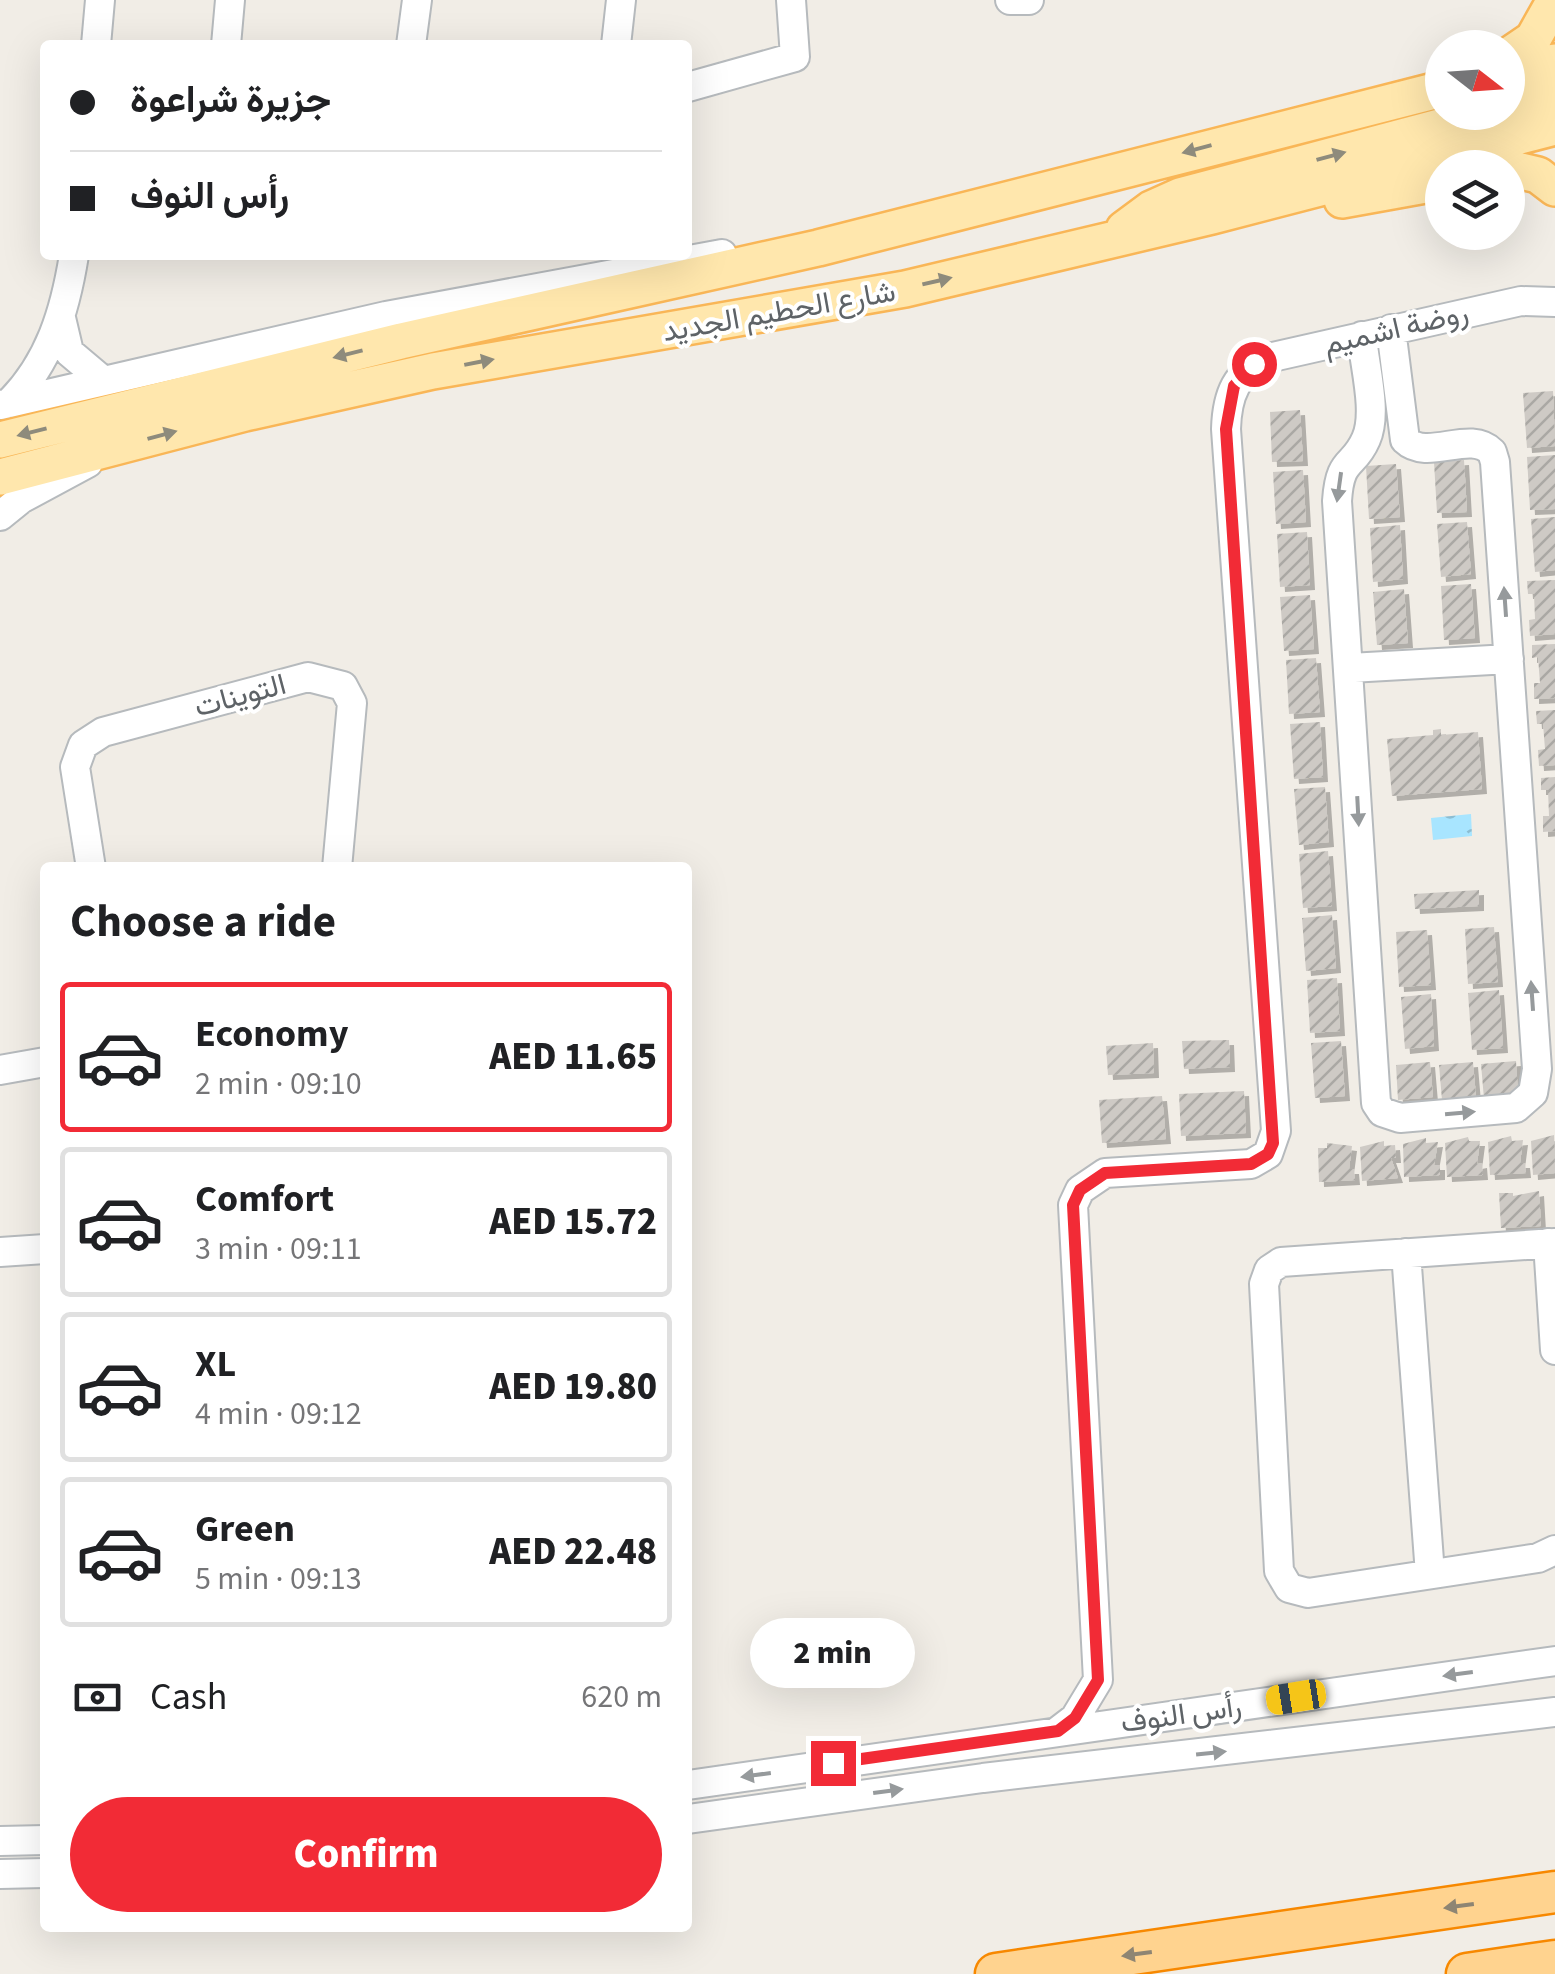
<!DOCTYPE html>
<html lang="en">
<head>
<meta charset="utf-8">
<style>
	body { margin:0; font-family:"Source Sans 3",Vazirmatn,sans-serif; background:#f2f2f2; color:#202124; height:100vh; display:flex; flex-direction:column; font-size:38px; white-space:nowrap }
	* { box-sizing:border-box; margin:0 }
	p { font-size:32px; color:#757577 }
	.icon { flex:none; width:55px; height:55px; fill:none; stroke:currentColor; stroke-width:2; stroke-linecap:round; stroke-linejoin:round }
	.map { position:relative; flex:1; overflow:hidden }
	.sheet { position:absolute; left:40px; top:862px; width:652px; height:1070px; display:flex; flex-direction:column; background:#fff; border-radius:10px; box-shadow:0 10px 40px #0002 }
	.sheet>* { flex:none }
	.banner { position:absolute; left:40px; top:40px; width:652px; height:220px; border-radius:10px; box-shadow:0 10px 40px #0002; display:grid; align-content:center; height:220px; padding:0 30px; background:#fff }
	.needle { width:65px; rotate:107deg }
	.buttons { position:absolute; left:1425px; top:30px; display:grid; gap:20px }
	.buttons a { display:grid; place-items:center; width:100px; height:100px; border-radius:50%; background:#fff; box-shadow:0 10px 40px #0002; font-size:50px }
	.end { position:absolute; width:45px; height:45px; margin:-22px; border:12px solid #f22b36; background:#fff; box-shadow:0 0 0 5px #fff }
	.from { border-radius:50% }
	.bubble { position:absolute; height:70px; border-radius:35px; background:#fff; box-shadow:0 10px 40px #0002; font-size:32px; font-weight:800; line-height:70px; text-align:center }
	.car { position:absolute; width:30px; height:60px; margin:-30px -15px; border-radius:12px; box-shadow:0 0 8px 2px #0007; background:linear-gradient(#f5c518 24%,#345 0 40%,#f5c518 0 76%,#345 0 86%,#f5c518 0) }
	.banner b { display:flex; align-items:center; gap:35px; height:95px; font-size:38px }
	.banner b+b { border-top:2px solid #e0e0e0 }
	.banner i { width:25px; height:25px; background:#202124 }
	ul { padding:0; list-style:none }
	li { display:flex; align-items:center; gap:30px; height:150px; margin:0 20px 15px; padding:0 10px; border:5px solid #e0e0e0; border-radius:10px }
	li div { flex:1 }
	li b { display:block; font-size:38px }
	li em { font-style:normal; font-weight:800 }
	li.on { border-color:#f22b36 }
	li>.icon { width:90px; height:90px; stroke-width:1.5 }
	h2 { padding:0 30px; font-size:45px; line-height:120px }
	.pay { display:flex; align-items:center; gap:25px; height:110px; padding:0 30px; font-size:38px }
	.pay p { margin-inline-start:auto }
	.primary-button { display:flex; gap:20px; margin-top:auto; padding:20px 30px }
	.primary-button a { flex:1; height:115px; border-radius:60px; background:#f22b36; color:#fff; font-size:40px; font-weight:800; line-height:115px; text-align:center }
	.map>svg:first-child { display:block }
	.water { fill:url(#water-ripples) }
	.building { fill:url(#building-hatch); filter:url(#shadow) }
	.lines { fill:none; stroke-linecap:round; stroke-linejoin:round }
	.minor-casing { stroke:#b6babd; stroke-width:32 }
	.major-casing { stroke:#f9b657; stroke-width:40 }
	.highway-casing { stroke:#f78800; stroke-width:45 }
	.minor { stroke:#fff; stroke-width:28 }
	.major { stroke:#ffe7ad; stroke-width:35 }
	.highway { stroke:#ffd38f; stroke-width:40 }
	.oneway { fill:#8e8b7c }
	.oneway2 { fill:#969a9c }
	.oneway3 { fill:#8e8573 }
	.route { stroke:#f22b36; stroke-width:12 }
	.labels { text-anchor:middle; stroke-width:8; stroke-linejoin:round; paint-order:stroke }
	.street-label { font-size:30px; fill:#5e6367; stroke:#fff }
</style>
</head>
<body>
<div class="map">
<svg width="1555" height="1974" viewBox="0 0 1555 1974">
	<defs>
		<pattern id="water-ripples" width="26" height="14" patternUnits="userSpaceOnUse" patternTransform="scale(2.5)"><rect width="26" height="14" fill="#a8e5ff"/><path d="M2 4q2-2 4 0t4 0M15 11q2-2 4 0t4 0" fill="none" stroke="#8cbdd2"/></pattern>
		<pattern id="building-hatch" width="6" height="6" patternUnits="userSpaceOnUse" patternTransform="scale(2.5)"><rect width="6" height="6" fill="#cecac5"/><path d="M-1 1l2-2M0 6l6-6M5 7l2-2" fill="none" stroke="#aaa8a4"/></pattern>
		<filter id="shadow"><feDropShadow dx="5" dy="5" stdDeviation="0" flood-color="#0004"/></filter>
	</defs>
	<rect width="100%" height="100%" fill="#f1ede6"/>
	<path class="water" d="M1471,814L1472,836L1433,840L1431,818Z"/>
	<path class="building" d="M1553,391L1555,446L1527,448L1523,393Z
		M1300,410L1303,461L1272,462L1270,412Z
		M1555,455V509L1530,510L1527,457Z
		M1464,460L1467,512L1437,513L1434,462Z
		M1396,464L1400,517L1369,519L1366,466Z
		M1303,470L1306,522L1276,524L1273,472Z
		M1555,517V570L1535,572L1531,519Z
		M1467,522L1471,574L1441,577L1437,524Z
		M1400,525L1403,579L1373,582L1370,528Z
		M1307,532L1310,585L1280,587L1277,534Z
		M1555,580V634L1530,636L1529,620L1535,619L1534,594H1528L1527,581Z
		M1471,584L1475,638L1444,640L1441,586Z
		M1404,589L1408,643L1377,645L1373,592Z
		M1310,595L1314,649L1284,651L1280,597Z
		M1555,644V698L1534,699V683H1540L1538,657L1532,658V645Z
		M1316,658L1320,712L1289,714L1286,660Z
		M1555,710V765L1539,766L1538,750L1545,749L1543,724H1537L1536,711Z
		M1320,722L1323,777L1294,779L1290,724Z
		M1441,729V735L1478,732L1482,789L1392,796L1387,739L1433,735V730Z
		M1555,777V831L1543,832V816H1549L1548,790H1541V778Z
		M1325,787L1329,842L1299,845L1294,789Z
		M1328,851L1332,906L1303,908L1299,854Z
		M1479,890V906L1415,909L1414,894Z
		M1332,915L1336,968L1306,971L1302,918Z
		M1494,927L1498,982L1468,984L1465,929Z
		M1427,930L1431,985L1399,987L1396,932Z
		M1337,978L1340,1031L1310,1033L1307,980Z
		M1499,990L1503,1048L1472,1050L1468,993Z
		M1431,994L1434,1046L1405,1049L1401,997Z
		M1229,1040L1230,1067L1184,1069L1182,1041Z
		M1341,1041L1345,1096L1315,1098L1311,1043Z
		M1153,1043L1154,1073L1108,1075L1106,1046Z
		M1516,1061L1518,1096L1484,1099L1481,1064Z
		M1430,1062L1433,1097L1398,1100L1396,1065Z
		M1473,1062L1476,1097L1442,1100L1439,1065Z
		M1244,1091L1246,1133L1181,1136L1179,1094Z
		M1162,1096L1166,1139L1102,1143L1099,1100Z
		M1554,1135L1555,1173L1533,1175L1531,1141Z
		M1511,1136L1512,1141L1523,1140L1520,1163H1525L1526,1173L1490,1175L1488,1142Z
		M1468,1137L1469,1141H1480L1477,1164L1482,1163L1483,1175L1447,1177L1445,1143Z
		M1426,1138V1143L1438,1142L1434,1165H1440V1175L1404,1177L1403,1144Z
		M1384,1141V1146L1395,1145L1396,1158H1391L1398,1178L1362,1181L1360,1147Z
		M1327,1143L1352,1146L1349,1169H1354L1355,1180L1319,1182L1318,1148H1327Z
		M1539,1191L1541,1226L1501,1228L1499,1193H1513V1196Z"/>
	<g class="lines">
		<g class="minor-casing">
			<path id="minor" d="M1010,0H1029
				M96,45L100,0
				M226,45L230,0
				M411,45L417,0
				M616,45L621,0
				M688,87L795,57L791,0
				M61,318L69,352L101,379
				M1362,336C1364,365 1378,412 1366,439C1353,469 1340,456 1337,501L1376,1103L1382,1112L1400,1118L1516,1108L1533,1093L1537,1069L1495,462L1492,452C1470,429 1428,462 1405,440L1391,329
				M9,403C50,362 65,311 74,255
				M0,405L386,316L722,254
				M0,516L21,499L88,463
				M1350,668L1509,659
				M91,868L75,767L83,745L103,732L308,677L343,686L352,703L337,868
				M0,1070L45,1062
				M1548,1243L1555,1350
				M1555,1243L1281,1262L1269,1270L1264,1284L1279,1571L1289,1588L1308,1593L1538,1558L1555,1550
				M0,1252L45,1249
				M1406,1253L1430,1574
				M1058,1731L1075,1718L1098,1680L1073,1205L1080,1190L1105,1173L1251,1164L1268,1154L1276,1131L1226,429C1227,395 1236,372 1268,358L1521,301L1555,302
				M688,1785L1555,1661
				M688,1819L983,1778L1555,1712
				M0,1841L45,1840
				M0,1874L45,1873"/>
		</g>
		<g class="major-casing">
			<path id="major" d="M1508,56L1533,39L1555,0
				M1508,74L1555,62
				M1508,109L1555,97
				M1508,168L1538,175L1555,188
				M1342,200L1442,182
				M1124,229L1151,209L1180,196L1496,112
				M0,440L401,341L818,248L1442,89
				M0,477L245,413L433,371L905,289L1212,216L1555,127"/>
		</g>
		<g class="highway-casing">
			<path id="highway" d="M996,1974L1555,1892
				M1467,1974L1555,1961"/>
		</g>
		<use href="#minor" class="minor"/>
		<use href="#major" class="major"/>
		<use href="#highway" class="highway"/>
	</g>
	<defs><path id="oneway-solid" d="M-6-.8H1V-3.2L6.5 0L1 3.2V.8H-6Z" transform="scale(2.5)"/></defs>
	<g class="oneway">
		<use href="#oneway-solid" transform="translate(1197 149) rotate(165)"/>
		<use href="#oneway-solid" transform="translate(1331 156) rotate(-15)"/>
		<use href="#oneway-solid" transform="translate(937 281) rotate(-13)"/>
		<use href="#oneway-solid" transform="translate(348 354) rotate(166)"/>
		<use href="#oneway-solid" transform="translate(479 362) rotate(-11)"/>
		<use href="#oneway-solid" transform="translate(32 432) rotate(166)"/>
		<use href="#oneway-solid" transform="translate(162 435) rotate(-15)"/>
	</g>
	<g class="oneway2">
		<use href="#oneway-solid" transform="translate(1339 487) rotate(98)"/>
		<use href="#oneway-solid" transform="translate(1505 602) rotate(-94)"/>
		<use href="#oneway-solid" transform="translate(1358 811) rotate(87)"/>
		<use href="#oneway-solid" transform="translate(1532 996) rotate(-94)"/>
		<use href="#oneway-solid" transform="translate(1460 1113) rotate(-5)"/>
		<use href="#oneway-solid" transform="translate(1458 1674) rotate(172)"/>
		<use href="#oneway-solid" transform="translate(1211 1753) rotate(-6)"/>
		<use href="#oneway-solid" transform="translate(756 1775) rotate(172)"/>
		<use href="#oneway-solid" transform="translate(888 1791) rotate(-8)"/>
	</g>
	<g class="oneway3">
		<use href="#oneway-solid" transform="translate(1459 1906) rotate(172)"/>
		<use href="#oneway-solid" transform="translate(1137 1954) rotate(172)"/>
	</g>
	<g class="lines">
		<path class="route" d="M833,1763L1058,1731L1075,1718L1098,1680L1073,1205L1080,1190L1105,1173L1251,1164L1268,1154L1273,1143L1226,429L1234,386L1254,364"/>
	</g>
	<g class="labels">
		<g class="street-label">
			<text transform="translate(779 311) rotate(-10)" y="10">شارع الحطيم الجديد</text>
			<text transform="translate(1396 328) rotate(-13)" y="10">روضة اشميم</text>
			<text transform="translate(240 695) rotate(-15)" y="10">التوينات</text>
			<text transform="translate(1181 1714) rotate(-8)" y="10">رأس النوف</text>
		</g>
	</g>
</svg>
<div class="buttons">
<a><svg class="needle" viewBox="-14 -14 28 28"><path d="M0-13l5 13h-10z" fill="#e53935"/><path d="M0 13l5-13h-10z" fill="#757577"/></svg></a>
<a><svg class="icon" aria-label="layers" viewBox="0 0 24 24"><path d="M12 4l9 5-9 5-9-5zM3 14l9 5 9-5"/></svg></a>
</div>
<i class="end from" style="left:1254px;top:364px"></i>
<i class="end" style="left:833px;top:1763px"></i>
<div class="bubble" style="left:750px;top:1618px;width:165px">2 min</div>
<i class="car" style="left:1296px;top:1697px;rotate:261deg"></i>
<div class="banner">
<b><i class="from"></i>جزيرة شراعوة</b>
<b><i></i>رأس النوف</b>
</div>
<section class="sheet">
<h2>Choose a ride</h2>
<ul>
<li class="on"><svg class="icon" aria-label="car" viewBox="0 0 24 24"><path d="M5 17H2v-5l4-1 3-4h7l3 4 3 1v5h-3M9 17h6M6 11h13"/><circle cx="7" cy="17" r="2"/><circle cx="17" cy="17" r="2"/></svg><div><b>Economy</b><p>2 min · 09:10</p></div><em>AED 11.65</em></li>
<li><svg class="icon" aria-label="car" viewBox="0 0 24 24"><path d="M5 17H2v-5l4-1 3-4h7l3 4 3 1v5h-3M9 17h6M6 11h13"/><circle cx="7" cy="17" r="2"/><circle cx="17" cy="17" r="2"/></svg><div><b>Comfort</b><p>3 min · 09:11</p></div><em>AED 15.72</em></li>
<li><svg class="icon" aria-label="car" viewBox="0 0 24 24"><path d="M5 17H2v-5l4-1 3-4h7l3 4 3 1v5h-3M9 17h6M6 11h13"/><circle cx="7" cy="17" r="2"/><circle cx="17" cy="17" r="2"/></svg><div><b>XL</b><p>4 min · 09:12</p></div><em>AED 19.80</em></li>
<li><svg class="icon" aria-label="car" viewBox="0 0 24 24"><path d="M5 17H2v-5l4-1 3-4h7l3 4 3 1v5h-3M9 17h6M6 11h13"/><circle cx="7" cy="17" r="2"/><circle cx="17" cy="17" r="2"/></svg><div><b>Green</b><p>5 min · 09:13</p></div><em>AED 22.48</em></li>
</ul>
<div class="pay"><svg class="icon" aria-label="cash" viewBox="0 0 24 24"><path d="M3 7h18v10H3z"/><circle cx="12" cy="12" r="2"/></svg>Cash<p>620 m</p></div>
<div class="primary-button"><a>Confirm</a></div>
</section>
</div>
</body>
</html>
